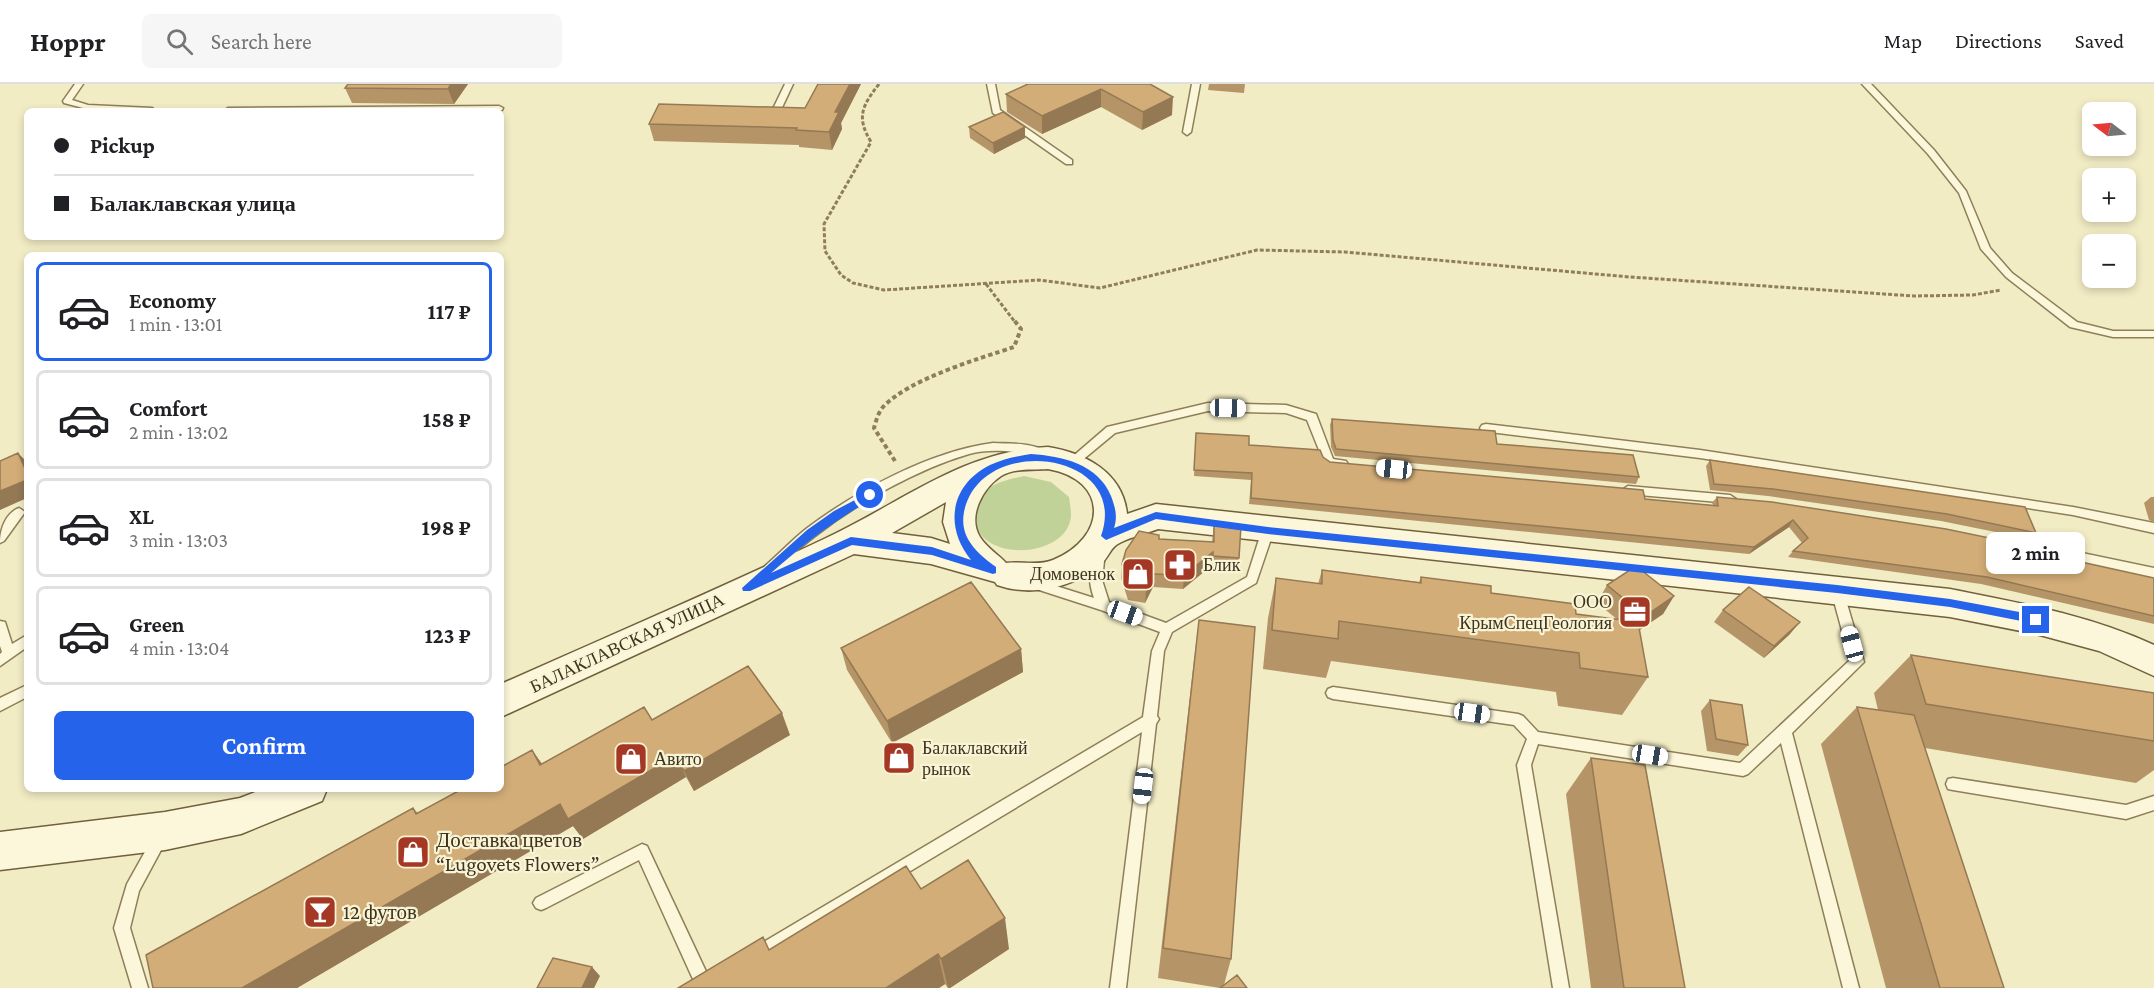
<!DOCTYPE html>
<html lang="en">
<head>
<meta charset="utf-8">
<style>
	body { margin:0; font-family:"Crimson Pro",serif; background:#f6f6f6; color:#202124; height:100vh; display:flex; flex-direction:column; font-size:22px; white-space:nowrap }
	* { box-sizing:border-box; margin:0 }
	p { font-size:20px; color:#757577 }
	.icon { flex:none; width:33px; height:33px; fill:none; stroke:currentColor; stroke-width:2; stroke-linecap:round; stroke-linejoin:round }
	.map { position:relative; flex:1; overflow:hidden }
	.panel { position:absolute; left:24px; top:168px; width:480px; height:540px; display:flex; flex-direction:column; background:#fff; border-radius:9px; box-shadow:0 3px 9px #0003 }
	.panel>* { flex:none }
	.banner { position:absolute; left:24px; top:24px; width:480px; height:132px; border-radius:9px; box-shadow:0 3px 9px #0003; display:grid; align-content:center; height:132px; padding:0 30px; background:#fff }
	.needle { width:39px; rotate:286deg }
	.fabs { position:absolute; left:2082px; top:18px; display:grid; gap:12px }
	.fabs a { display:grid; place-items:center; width:54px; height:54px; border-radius:9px; background:#fff; box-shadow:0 3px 9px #0003; font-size:30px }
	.end { position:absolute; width:27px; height:27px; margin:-14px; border:8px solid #2563eb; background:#fff; box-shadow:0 0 0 3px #fff }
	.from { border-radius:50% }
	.bubble { position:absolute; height:42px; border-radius:9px; background:#fff; box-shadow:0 3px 9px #0003; font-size:20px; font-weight:700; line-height:42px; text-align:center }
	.car { position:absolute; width:18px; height:36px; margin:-18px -9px; border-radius:8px; box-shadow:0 0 4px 2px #0007; background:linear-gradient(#fff 24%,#345 0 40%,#fff 0 76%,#345 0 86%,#fff 0) }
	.banner b { display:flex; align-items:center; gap:21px; height:57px; font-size:22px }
	.banner b+b { border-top:2px solid #e0e0e0 }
	.banner i { width:15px; height:15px; background:#202124 }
	ul { padding:10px 0 0; list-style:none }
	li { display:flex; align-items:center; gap:18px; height:99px; margin:0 12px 9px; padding:0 18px; border:3px solid #e0e0e0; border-radius:9px }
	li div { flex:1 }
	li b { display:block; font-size:22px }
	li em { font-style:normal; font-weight:700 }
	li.active { border-color:#2563eb }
	li>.icon { width:54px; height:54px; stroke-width:1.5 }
	.cta { display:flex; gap:12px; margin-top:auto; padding:12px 30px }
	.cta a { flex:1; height:69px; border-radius:9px; background:#2563eb; color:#fff; font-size:24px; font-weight:700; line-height:69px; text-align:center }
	header { display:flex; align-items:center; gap:36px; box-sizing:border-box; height:84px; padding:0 30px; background:#fff; border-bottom:2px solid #e0e0e0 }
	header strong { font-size:28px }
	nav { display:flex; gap:33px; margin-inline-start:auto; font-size:21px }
	.search { width:420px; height:54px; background:#f6f6f6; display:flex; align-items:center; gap:15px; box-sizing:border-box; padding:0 21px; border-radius:9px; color:#757577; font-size:22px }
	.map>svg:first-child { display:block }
	.green { fill:#c1d298 }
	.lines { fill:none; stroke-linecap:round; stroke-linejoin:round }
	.service-casing { stroke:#8f7f59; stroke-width:3 }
	.secondary-casing { stroke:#71603c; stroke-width:3 }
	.path-far1 { stroke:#8f7f59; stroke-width:3; stroke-dasharray:4 2; stroke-linecap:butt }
	.path { stroke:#8f7f59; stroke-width:4; stroke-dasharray:4.5 3; stroke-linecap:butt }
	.service { fill:#fcf7da; fill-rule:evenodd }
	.secondary { fill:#fcf7da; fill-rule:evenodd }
	.wall { fill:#b59567 }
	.shaded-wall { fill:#947954 }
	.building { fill:#d3ad78; stroke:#947954; stroke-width:1.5 }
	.route { fill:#2563eb }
	.labels { text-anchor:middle; stroke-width:4.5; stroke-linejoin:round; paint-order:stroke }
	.poi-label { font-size:18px; fill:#3e331e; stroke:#f9f4d6; text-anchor:start }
	.street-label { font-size:18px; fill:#3e331e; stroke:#f9f4d6 }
	.near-poi-label { font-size:21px; fill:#3e331e; stroke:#f9f4d6; text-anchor:start }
</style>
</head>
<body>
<header>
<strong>Hoppr</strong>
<div class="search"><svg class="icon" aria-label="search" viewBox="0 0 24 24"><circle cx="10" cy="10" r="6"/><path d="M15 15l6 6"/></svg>Search here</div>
<nav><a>Map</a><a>Directions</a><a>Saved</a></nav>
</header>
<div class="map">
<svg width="2154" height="904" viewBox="0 0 2154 904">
	<rect width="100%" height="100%" fill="#f2ecc5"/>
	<path class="green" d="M1024,392L1051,398L1069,413C1070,419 1071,426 1071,432C1068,468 1007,476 984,454C979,450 976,440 973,434C982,402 993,399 1024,392Z"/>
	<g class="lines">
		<g class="service-casing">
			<path id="service" d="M75,0H83L72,16L88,21L152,24L156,27L87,25L64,19L63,17Z
				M785,0H793L778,32L774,35L765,34V30L771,29Z
				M987,0H995L1000,26L1072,76V80H1066L993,29Z
				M1192,0H1200L1191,48L1187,51L1183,48Z
				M1862,0H1871L1934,66L1966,107L1990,164L2012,189L2077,238L2113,247H2154V253H2113L2070,243L2006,193L1981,165L1959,109L1928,70Z
				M499,22L503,24L502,26L224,27L228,24Z
				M1208,319L1286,321L1316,330L1333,375L1346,377L1348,380L1342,384L1325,381L1307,336L1286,329L1208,327L1115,349L1074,383L1070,384L1064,380L1107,343Z
				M1486,340L1700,366L2073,423L2154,439V449L2073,431L1700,374L1482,347L1480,344L1482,341Z
				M993,359C1009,360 1037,358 1048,370L1042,374C1021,367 991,364 969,370C918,385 857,419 815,452C800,463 787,476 773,488H765L763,485L765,482C779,470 792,456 806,445C856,407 931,367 993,359Z
				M1628,402L1730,411L1736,415L1730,419L1628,410L1622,406Z
				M19,424L25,428L4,457L0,459C0,445 6,429 19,424Z
				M1268,441L1272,443L1274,446L1256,499L1172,548L1164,567L1157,632L1159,635L1156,640L1126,904H1110L1142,648L762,876L756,879L750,876L748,871L750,866L1143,633L1152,567L1160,548L1101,526L1030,503L1028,500L1030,497L1034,495L1094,514C1088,498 1088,480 1095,465H1103L1105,468L1102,496L1109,518L1166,539L1247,493L1262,446L1264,443Z
				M2029,458L2154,484V494L2025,466L2023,463L2025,460Z
				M1837,501L1841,502L1843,506L1864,578L1792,649L1859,904H1843L1781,659L1748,690L1743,692L1538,660L1531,681L1569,904H1553L1517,681L1527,655L1514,641L1333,615L1328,613L1326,609L1328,605L1333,603L1518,630L1523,632L1538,648L1740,679L1850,576L1831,506L1833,502Z
				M0,537L5,538L12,560L27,551V563L0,582V570L2,568L0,562Z
				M27,601V613L0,627V614Z
				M1953,694L2126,721L2154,712V726L2126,735L1953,706L1948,705L1946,700L1948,695Z
				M161,746L166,748L168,753L139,807L130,844L148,904H132L114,844L127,800L156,748Z
				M642,760L647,762L710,896L711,904H697L639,776L546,824L541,826L536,824L533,819L536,814Z"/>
		</g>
		<g class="secondary-casing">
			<path id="secondary" d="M1048,363C1086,369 1123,389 1127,430L1156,420L1950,505C2020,519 2089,531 2154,561V592L2099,567L2036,550L1950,533L1158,445C1148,449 1123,455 1115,462C1110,466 1107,475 1101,480C1074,504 1031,513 997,501L995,498L931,480L854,470L501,633V600C609,552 717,506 824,455C898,421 963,366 1048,363ZM1048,385C1110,396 1107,454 1053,476C1038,482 1022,477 1006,479C999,471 987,464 980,453C967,432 983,404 1001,392C1014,384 1034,386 1048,385ZM946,418L943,438L950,460L931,454L892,449Z
				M263,705H327L322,717L241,750L165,766L0,786V748L165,728L240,714Z"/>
		</g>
		<path class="path-far1" d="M879,0C862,22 856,33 871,58L824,140L825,167L841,191L853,199L884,206L1039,196L1100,204L1257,166L1345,168L1630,193L1914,212L1973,211L2001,206
			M986,200L1015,238"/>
		<path class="path" d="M895,377L874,344C876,337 878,329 883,323C909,295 978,275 1014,263L1021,245L1014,236"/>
		<use href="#service" class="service"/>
		<use href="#secondary" class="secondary"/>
	</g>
	<path class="wall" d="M468,0L454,20L352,19L345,4Z
		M861,0L841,39L842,45L832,66L799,63V61L654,57L649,40L805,24Z
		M1150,0L1172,31L1142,46L1101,23L1042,50L1007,28L1006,10Z
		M1209,0H1245L1244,9L1208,6Z
		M969,43H1025V54L994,70L970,54Z
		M1332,335L1497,360L1639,393L1636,400L1335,372L1331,363L1330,341Z
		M1196,349L1249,361L1323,373L1330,378L1645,415L1713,421L1712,419L1717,413L2045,470L2154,494V540L1981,500L1788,473L1793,467L1802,459L1789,443L1749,470L1249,420L1251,396L1194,392Z
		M1710,376L2036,449L2030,455L1941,437L1768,412L1710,406L1706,382Z
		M2151,413H2154V438L2149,436L2144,419Z
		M1214,440L1239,474L1236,487L1211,485V482L1183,505L1153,503L1145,519L1128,516L1121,494L1122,480L1159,455L1212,458Z
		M1322,486L1419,498L1421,493L1491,509L1576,530L1618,536L1597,519L1607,501L1674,512L1663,530L1639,546L1648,593L1622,631L1558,622L1556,608L1331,577L1326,594L1263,585L1268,534L1276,494L1318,500Z
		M1723,526L1790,550L1764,574L1714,538Z
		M1199,536L1231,875L1224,901L1220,904L1158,894L1194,576Z
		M841,564L1021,565L1023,588L892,659L847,586Z
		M1911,571L2154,609V686L2136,699L1925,664L2004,904H1886L1821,660L1857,623L1878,626L1874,609Z
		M1710,616L1748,661L1738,672L1707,667L1701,627Z
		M652,636L790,651L694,707L686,693L583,755L573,742L297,904H153L413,724L418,729L532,666L542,680Z
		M1591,674L1685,904H1591L1566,710Z
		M921,805L1009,865L950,904H948L945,900L939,904H678L770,865Z"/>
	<path class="shaded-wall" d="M451,0H468L454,20L448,5Z
		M850,0H861L841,39L842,45L832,66L829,48L835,28Z
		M1101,5V23L1042,50V32Z
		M1173,13L1172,31L1142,46L1143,28Z
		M1025,43V54L994,70L993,59Z
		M18,369L27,378V389Z
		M27,396V414L0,426V407Z
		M1793,436L1789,443L1749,470L1754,463Z
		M1213,468L1211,482L1183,505L1184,491Z
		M1154,490L1153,503L1145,519L1146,506Z
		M1674,512L1663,530L1634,550L1645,532Z
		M1800,538L1790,550L1764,574L1774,562Z
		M1021,565L1023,588L892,659L887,637Z
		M782,629L790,651L694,707L684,687Z
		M532,666L547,687L540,681Z
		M675,672L686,693L583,755L573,742L297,904H242L560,720Z
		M1005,834L1009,865L950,904H948L941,875Z
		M938,870L945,900L939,904H886Z
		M592,883L600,892L594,904H582Z"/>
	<path class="building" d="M348,0H451L448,5L345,4Z
		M818,0H850L835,28H839L829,48L796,46L797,44L649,40L659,20L805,24Z
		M1028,0H1150L1173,13L1143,28L1101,5L1042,32L1006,10Z
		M1003,28L1025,43L993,59L969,43Z
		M1332,335L1495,347L1497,360L1633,371L1639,393L1336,365L1333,356Z
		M1196,349L1249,352V361L1320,366L1323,373L1330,378L1643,406L1645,415L1718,422L1717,413L1772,418L1946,445L2043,465L2045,470L2154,494V532L1987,493L1793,467L1808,454L1793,436L1754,463L1251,414L1252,389L1194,386Z
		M18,369L27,389V396L0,407V377Z
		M1710,376L2025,423L2036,449L1947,430L1773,405L1714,400Z
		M1214,440L1241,442L1239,474L1213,472V468L1184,491L1154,490L1146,506L1129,502L1122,480L1126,466L1139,447L1159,451V455L1214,458Z
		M1636,482L1674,512L1645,532L1607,501Z
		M1322,486L1421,499V493L1491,502V509L1575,520L1576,530L1638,538L1648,593L1580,584L1579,569L1339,537L1338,555L1272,546L1276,494L1322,500Z
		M971,498L1021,565L887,637L841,564Z
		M1749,503L1800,538L1774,562L1723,526Z
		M1199,536L1255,543L1231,875L1163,864Z
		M1911,571L2154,609V657L1926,620Z
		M748,582L782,629L684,687L675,672L568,735L560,720L242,904H153L146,871L413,724L416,730L462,705H501V683L532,666L540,681L644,623L652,636Z
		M1710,616L1742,621L1748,661L1716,655Z
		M1857,623L1914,631L2004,904H1940Z
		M1591,674L1645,681L1685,904H1624Z
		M968,776L1005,834L941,875L938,870L886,904H678L763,853L769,866L906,782L921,805Z
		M553,874L592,883L582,904H537Z
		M1237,891L1247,904H1220Z"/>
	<path class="route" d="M1031,370C1062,372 1098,380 1111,412C1115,423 1118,432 1114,444L1156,428L1268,443L1837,501L1950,515L2036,531L2041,536L2036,540L1950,523L1837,509L1268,450L1156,435L1106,456L1101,452C1131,367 980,348 964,428C959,454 978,470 996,483V489L993,490L932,471L852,461L750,507H743L742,504L807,446L834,427L870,408L875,411L874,414C836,435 804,460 771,489L851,453L932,463L971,476C944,443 950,401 990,381C1003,375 1017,372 1031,370Z"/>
	<defs>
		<g id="pharmacy-square" transform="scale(1.725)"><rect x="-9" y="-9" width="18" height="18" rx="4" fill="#a43824" stroke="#f9f4d6"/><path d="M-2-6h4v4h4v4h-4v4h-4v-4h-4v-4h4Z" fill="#fff"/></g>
		<g id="shop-square" transform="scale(1.725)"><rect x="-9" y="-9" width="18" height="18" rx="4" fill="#a43824" stroke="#f9f4d6"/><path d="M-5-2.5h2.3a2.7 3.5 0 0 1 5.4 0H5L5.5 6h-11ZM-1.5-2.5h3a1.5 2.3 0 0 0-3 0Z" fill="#fff"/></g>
		<g id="office-square" transform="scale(1.725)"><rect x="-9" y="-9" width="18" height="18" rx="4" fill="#a43824" stroke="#f9f4d6"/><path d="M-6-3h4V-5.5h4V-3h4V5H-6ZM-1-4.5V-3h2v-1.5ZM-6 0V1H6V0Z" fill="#fff"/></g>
		<g id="bar-square" transform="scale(1.725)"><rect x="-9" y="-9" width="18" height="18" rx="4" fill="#a43824" stroke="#f9f4d6"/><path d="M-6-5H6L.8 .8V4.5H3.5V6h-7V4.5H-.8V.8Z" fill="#fff"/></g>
	</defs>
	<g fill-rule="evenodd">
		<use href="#pharmacy-square" x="1180" y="481"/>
		<use href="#shop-square" x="1138" y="490"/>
		<use href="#office-square" x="1635" y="528"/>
		<use href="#shop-square" x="899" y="674"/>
		<use href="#shop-square" x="631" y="675"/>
		<use href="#shop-square" x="413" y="768"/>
		<use href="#bar-square" x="320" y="828"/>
	</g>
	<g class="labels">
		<g class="poi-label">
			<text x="1203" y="487">Блик</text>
			<text x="1115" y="496" text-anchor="end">Домовенок</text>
			<text x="1612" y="524" text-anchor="end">ООО<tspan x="1612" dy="21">КрымСпецГеология</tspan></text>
			<text x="922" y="670">Балаклавский<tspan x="922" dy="21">рынок</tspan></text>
			<text x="654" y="681">Авито</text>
		</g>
		<g class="street-label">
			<text transform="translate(627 559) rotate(-25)" y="6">БАЛАКЛАВСКАЯ УЛИЦА</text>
		</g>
		<g class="near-poi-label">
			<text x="436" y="763">Доставка цветов<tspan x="436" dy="24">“Lugovets Flowers”</tspan></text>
			<text x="343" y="835">12 футов</text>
		</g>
	</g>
</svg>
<div class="fabs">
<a><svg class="needle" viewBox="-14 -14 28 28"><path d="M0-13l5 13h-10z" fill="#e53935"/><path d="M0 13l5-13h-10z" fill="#757577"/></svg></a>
<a>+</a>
<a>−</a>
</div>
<i class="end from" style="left:870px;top:411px"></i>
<i class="end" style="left:2036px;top:536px"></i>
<div class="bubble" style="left:1986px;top:448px;width:99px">2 min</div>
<i class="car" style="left:1228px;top:324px;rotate:91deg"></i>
<i class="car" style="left:1394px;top:385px;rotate:276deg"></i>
<i class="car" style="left:1125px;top:529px;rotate:110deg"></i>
<i class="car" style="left:1852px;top:560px;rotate:345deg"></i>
<i class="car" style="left:1472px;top:629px;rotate:98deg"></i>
<i class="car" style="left:1650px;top:671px;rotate:99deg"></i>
<i class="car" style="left:1143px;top:702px;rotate:187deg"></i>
<div class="banner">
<b><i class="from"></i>Pickup</b>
<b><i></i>Балаклавская улица</b>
</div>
<section class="panel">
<ul>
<li class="active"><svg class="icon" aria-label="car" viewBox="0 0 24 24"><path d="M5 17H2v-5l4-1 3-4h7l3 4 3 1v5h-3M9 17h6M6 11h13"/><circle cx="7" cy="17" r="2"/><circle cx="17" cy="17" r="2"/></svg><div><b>Economy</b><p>1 min · 13:01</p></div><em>117 ₽</em></li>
<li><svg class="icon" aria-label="car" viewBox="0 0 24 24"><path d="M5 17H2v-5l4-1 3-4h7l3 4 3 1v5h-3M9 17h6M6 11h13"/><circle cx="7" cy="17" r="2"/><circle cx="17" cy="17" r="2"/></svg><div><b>Comfort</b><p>2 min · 13:02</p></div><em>158 ₽</em></li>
<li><svg class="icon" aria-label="car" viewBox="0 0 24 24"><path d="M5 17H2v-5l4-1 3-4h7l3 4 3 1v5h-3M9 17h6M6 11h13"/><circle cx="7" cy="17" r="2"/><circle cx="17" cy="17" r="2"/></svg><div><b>XL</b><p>3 min · 13:03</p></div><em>198 ₽</em></li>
<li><svg class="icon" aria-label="car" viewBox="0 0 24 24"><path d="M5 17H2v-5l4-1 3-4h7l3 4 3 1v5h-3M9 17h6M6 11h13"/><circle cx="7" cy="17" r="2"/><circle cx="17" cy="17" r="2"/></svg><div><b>Green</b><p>4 min · 13:04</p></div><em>123 ₽</em></li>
</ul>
<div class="cta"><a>Confirm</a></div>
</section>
</div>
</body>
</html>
